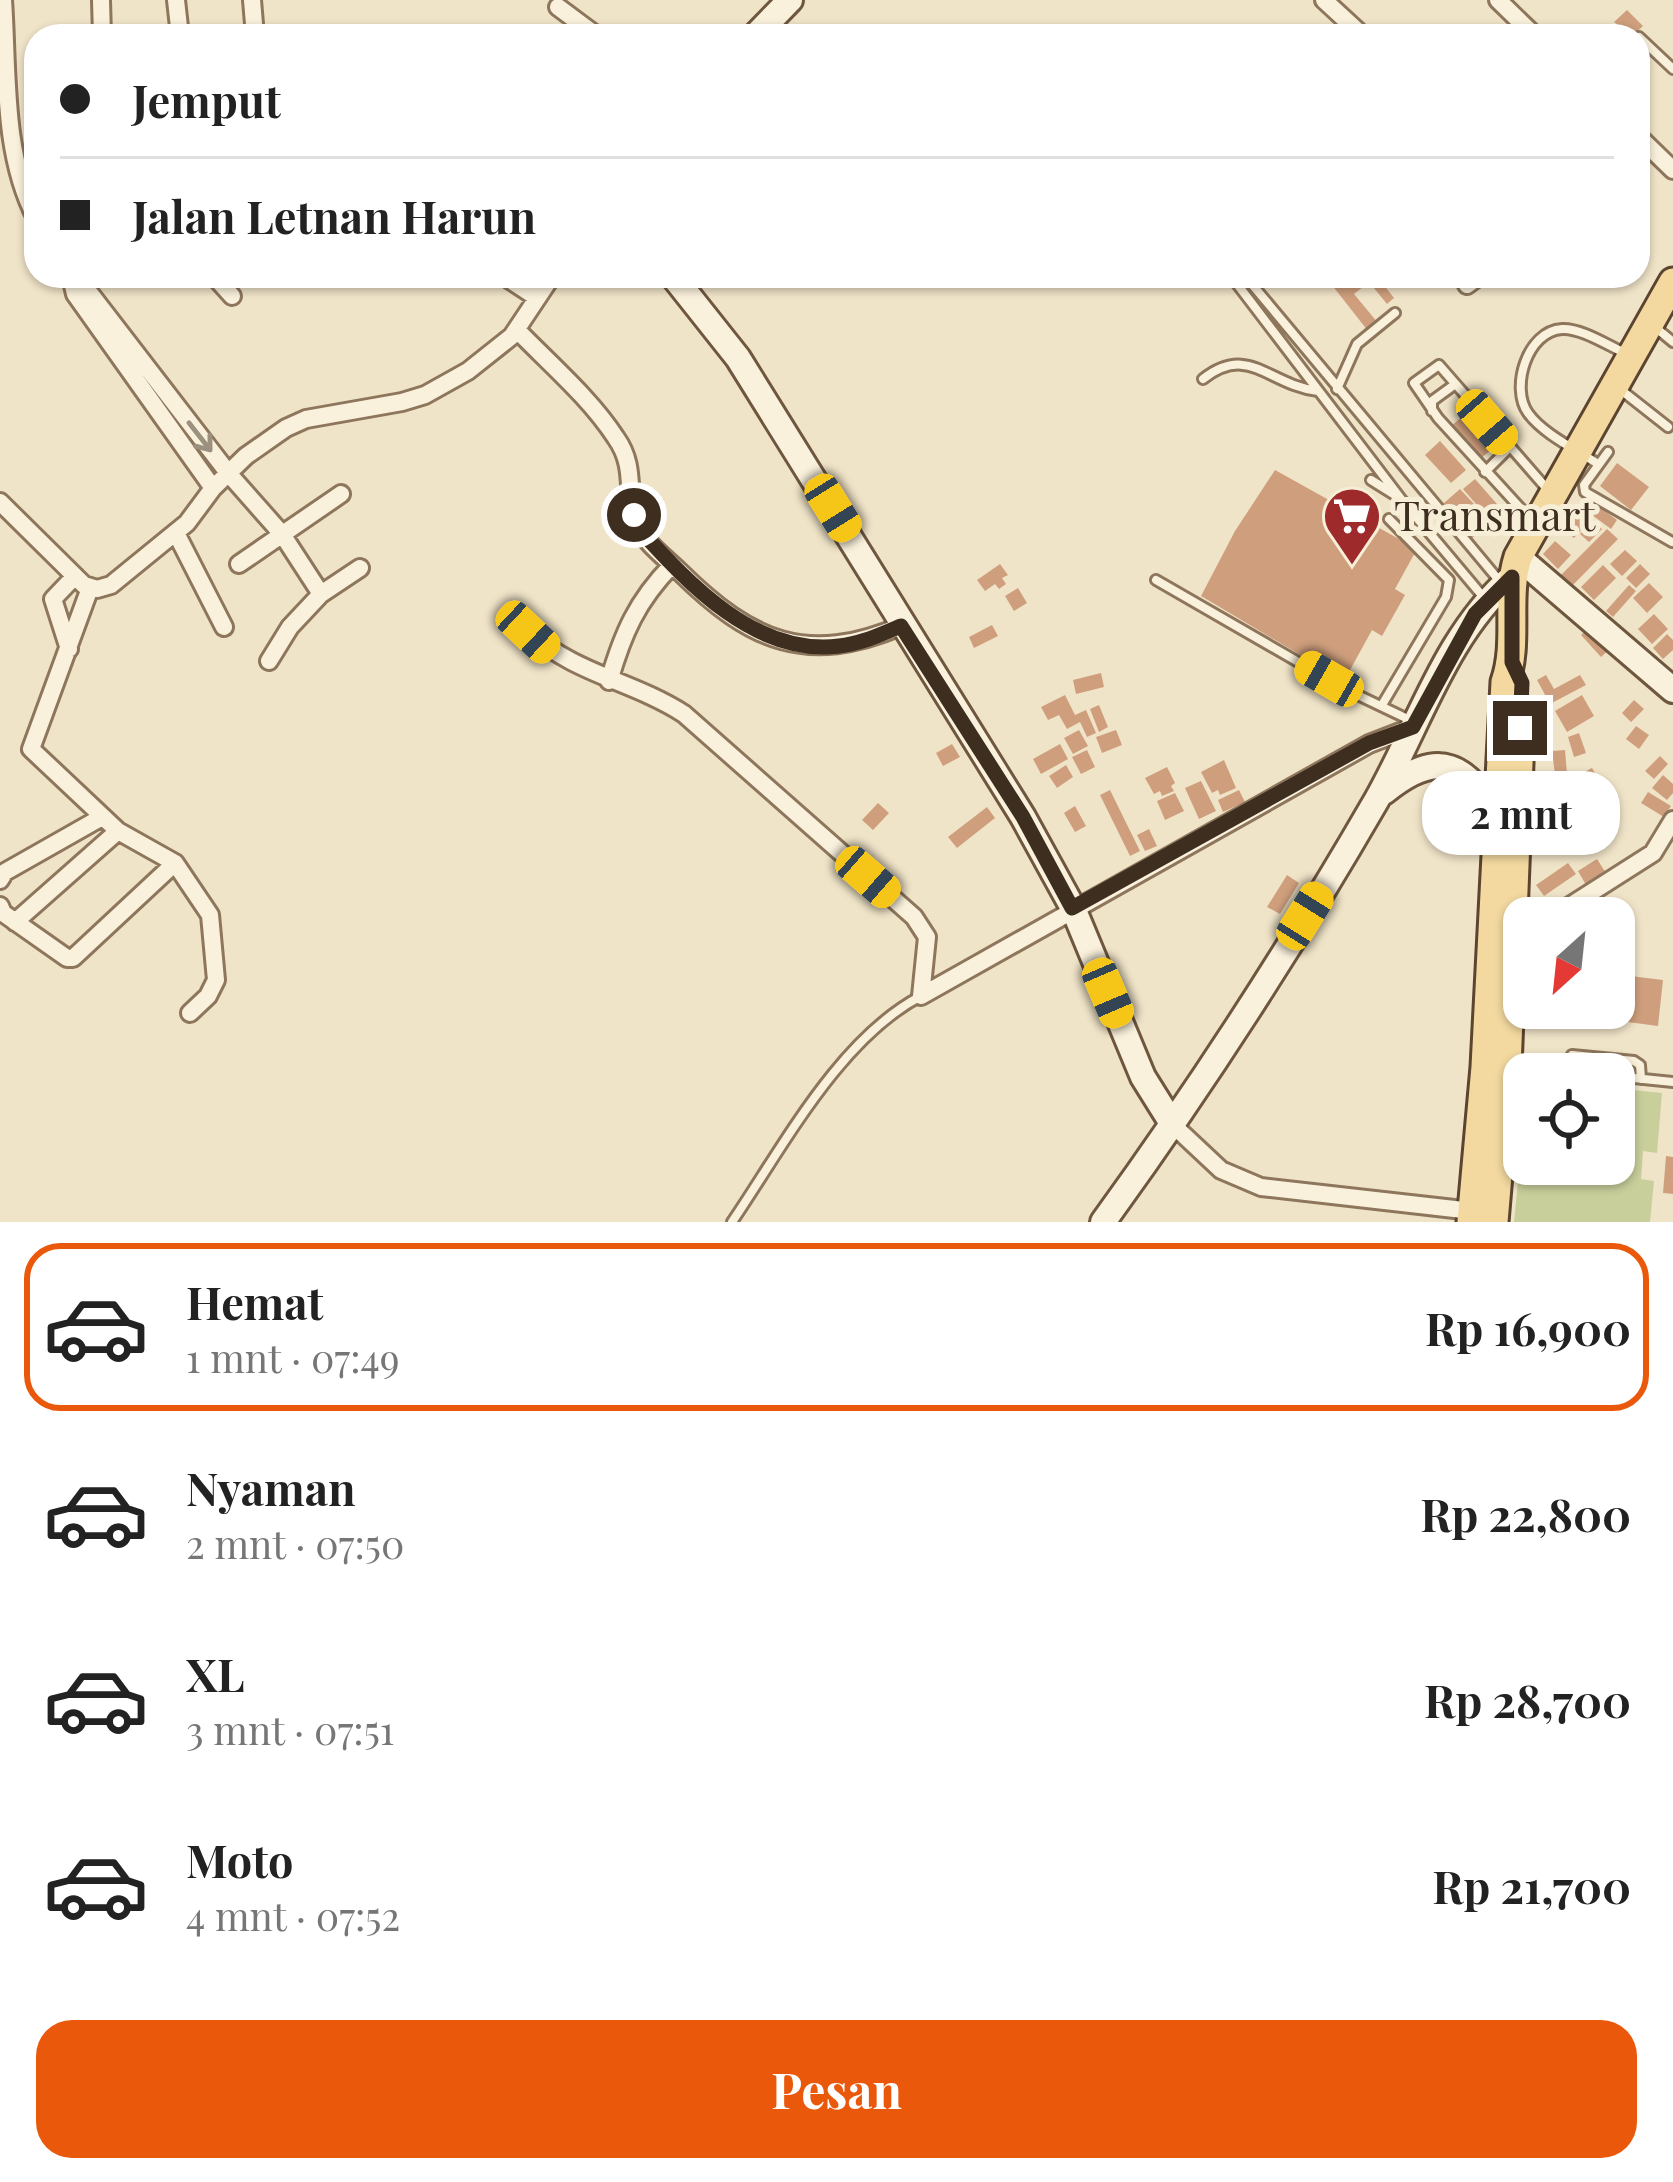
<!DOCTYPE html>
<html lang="id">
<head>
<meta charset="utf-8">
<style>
	body { margin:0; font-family:"Playfair Display",serif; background:#f2f2f2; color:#222; height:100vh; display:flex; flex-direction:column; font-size:45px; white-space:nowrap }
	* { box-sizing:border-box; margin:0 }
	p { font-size:39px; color:#767676 }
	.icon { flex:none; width:66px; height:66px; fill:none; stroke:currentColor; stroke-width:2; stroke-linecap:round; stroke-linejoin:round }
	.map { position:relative; height:1222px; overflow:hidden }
	.panel { display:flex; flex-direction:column; background:#fff; flex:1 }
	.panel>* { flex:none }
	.top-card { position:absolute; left:24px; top:24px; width:1626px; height:264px; border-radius:36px; box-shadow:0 3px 9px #0004; display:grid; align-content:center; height:264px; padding:0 36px; background:#fff }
	.needle { width:78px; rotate:207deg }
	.tools { position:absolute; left:1503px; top:897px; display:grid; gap:24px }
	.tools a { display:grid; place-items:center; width:132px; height:132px; border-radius:24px; background:#fff; box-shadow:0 3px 9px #0004; font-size:60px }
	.end { position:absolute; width:54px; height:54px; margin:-27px; border:15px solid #3d2e20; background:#fff; box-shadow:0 0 0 6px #fff }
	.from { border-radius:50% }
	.bubble { position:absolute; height:84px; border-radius:36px; background:#fff; box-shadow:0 3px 9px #0004; font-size:39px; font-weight:700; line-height:84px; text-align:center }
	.car { position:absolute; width:36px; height:72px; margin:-36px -18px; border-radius:15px; box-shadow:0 0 9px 3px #0007; background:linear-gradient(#f5c518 24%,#345 0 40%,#f5c518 0 76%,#345 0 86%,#f5c518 0) }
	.top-card b { display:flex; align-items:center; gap:42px; height:114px; font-size:45px }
	.top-card b+b { border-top:3px solid #e0e0e0 }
	.top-card i { width:30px; height:30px; background:#222 }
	ul { padding:21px 0 0; list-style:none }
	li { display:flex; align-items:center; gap:36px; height:168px; margin:0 24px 18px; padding:0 12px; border:6px solid transparent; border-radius:36px }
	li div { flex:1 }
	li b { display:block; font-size:45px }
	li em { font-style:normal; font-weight:700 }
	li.selected { border-color:#ea580c }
	li>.icon { width:108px; height:108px; stroke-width:1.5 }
	.button { display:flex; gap:24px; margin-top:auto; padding:24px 36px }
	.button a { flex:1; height:138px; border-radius:36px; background:#ea580c; color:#fff; font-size:48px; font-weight:700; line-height:138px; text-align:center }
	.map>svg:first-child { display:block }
	.green { fill:#c9cf9b }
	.building { fill:#cf9f7d }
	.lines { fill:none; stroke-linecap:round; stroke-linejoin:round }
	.lane-casing { stroke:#8d765c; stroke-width:14 }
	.street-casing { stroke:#8d765c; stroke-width:22 }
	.secondary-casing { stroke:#6f573f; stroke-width:30 }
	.primary-casing { stroke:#5b4430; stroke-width:33 }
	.lane { stroke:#faf1dc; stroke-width:8 }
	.street { stroke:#faf1dc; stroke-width:16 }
	.secondary { stroke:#faf1dc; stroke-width:24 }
	.primary { stroke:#f3d9a0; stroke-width:27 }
	.oneway { stroke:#9c907e }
	.route { stroke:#3d2e20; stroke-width:15 }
	.labels { text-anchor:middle; stroke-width:10; stroke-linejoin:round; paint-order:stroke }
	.poi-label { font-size:42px; fill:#3d2e20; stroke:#f7eed8; text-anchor:start }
</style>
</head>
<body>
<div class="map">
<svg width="1673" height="1222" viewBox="0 0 1673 1222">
	<rect width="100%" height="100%" fill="#f0e4c8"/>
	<path class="green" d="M1614,1088L1662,1093L1657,1153L1643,1151L1641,1179L1654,1181L1650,1222H1514L1524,1120V1164H1614Z"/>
	<path class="building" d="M1627,10L1643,26L1632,36L1614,22Z
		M1333,276H1377L1394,298L1387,304L1369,282L1354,294L1378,323L1368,331L1328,280Z
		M1469,411L1497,445L1480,459L1451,426Z
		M1440,441L1466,470L1451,483L1425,455Z
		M1617,463L1649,487L1631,510L1600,486Z
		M1275,470L1417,549L1395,589L1405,595L1382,636L1372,630L1344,681L1201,596L1235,531Z
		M1475,479L1497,504L1485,515L1490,521L1471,539L1455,523L1476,504L1463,489Z
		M1460,489L1474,504L1451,524L1437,509Z
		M1598,506L1617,520L1611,529L1592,515Z
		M1581,511L1591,519L1574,538L1565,530Z
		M1593,520L1602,529L1589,542L1580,534Z
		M1607,529L1618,539L1572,586L1561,575Z
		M1555,541L1571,555L1558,569L1543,554Z
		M1625,550L1637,561L1622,576L1610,564Z
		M1000,564L1008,575L1002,578L1006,584L999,589L995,584L985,591L977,580Z
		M1640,564L1650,574L1636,588L1626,578Z
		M1603,565L1616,578L1594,600L1581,587Z
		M1649,583L1663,597L1647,613L1633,598Z
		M1629,585L1636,591L1613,617L1606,611Z
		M1018,588L1027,603L1014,611L1005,596Z
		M1654,614L1668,629L1652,644L1638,629Z
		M992,625L998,636L974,648L969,637Z
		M1591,626L1611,648L1601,657L1581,635Z
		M1667,634L1673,640V650L1663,659L1653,648Z
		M1101,673L1104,687L1076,694L1073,680Z
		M1546,675L1554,689L1580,675L1586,685L1550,704L1537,680Z
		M1065,695L1075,715L1086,710L1096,733L1087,737L1080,722L1067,729L1059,715L1048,720L1041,707Z
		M1582,695L1594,716L1567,732L1555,711Z
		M1634,700L1644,709L1631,722L1622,713Z
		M1099,705L1108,727L1099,732L1090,709Z
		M1549,706L1551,733L1540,734L1538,707Z
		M1636,726L1649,735L1639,749L1626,739Z
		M1079,730L1088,746L1073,754L1064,738Z
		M1116,730L1122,745L1102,753L1096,737Z
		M1579,733L1586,753L1574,757L1568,737Z
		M952,744L960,757L943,766L936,753Z
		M1060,744L1068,759L1041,774L1033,759Z
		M1087,750L1095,767L1081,774L1072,757Z
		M1565,750L1567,774L1555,775L1552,751Z
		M1660,756L1668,764L1654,779L1645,771Z
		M1224,760L1236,788L1220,795L1218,790L1212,793L1201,772Z
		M1066,765L1073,777L1057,788L1049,776Z
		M1167,767L1175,783L1171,786L1174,791L1162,796L1160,791L1154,794L1145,778Z
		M1592,768L1599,781L1585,788L1578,775Z
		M1663,775L1673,784V793L1667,800L1652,788Z
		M1201,781L1216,811L1199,819L1185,788Z
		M1110,790L1140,851L1130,856L1100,795Z
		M1239,790L1245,802L1223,812L1218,800Z
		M1648,792L1671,806L1664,817L1641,803Z
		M1175,793L1184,811L1165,820L1157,801Z
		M1557,794L1561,816L1544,819L1540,797Z
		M878,803L889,813L873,830L862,820Z
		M1075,806L1086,826L1075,832L1064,813Z
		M987,807L995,818L957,848L948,837Z
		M1548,828H1576V847H1548Z
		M1149,829L1157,846L1145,851L1137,835Z
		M1597,859L1606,873L1586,885L1578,871Z
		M1568,863L1576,874L1544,896L1536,885Z
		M1287,875L1299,883L1280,914L1267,907Z
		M1614,974L1663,980L1658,1026L1590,1017L1591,1008H1614Z
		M1666,1156L1673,1157V1194L1663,1193Z"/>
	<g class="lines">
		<g class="lane-casing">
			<path id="lane" d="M1639,37L1673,69
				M1231,276L1401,499L1485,599
				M1245,276L1502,584
				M1656,328L1673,342
				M1203,379C1249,343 1268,385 1318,391
				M1337,389L1357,344L1395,313
				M1621,390L1668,427
				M1432,411V401L1454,385
				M1608,452L1584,485L1585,492L1672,542
				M1598,464C1577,450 1543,434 1528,413C1510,388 1527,331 1562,329C1581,328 1607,345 1625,353
				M1485,472L1509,448
				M1371,480L1395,495
				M1532,521L1438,418L1414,383L1439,365L1548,490
				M1156,580L1345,689L1412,721
				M1382,705L1446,597L1449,580L1389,519
				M1572,1055L1634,1061L1640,1065L1641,1079
				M1514,1069L1594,1074
				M1614,1076L1673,1082
				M732,1222C783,1147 839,1039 921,996"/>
		</g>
		<g class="street-casing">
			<path id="street" d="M3,0C8,71 2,153 36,218
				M101,0L102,36
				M176,0L180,36
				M252,0L255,36
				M1324,0L1363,36
				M1498,0L1535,36
				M558,7L597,36
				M1638,136L1673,170
				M214,276L232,296
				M504,276L536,297
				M71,277L75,294L213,488
				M74,282L85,287L229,474L282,534L321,594L290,627L269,661
				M1467,285L1479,276
				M517,330C550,364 590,398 616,438C638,469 624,496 637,525C645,543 667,559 680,572C751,642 807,666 901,626
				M0,502L84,585L97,589L111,585L187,523L213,488L246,456L286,428L306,419L402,402L425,395L468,371L512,336L552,276
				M176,533L224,627
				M239,564L341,494
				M90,588L31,749L118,831L175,863L210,915L216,980L208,996L190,1013
				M321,594L360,568
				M528,631C574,674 633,681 684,714L914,917L927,937L921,996L1369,744L1413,727
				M69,649L53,599L75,576
				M609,681C623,633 637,601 672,565
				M0,880L5,872L102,817
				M0,906L3,913L67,958H73L175,863
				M1551,918L1653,853L1673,820
				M15,922L118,831
				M1173,1125L1221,1170L1261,1187L1472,1211"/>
		</g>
		<g class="secondary-casing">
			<path id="secondary" d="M755,36L790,0
				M673,276L738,358L1023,817L1073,908L1143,1077L1173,1125
				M1518,557L1673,690
				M1384,792C1440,746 1467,765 1498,820
				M1103,1222C1201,1087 1292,946 1376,801C1419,726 1445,635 1512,577"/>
		</g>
		<g class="primary-casing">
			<path id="primary" d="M1471,1222L1485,1067L1505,682C1519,642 1505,598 1518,557L1673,282
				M1494,1222L1507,1068L1521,712"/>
		</g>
		<use href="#lane" class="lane"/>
		<use href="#street" class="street"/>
		<use href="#secondary" class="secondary"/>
		<use href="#primary" class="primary"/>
	</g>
	<defs><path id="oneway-shaft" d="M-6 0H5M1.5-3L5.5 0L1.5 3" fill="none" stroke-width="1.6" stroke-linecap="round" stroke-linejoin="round" transform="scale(3)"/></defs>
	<use class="oneway" href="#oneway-shaft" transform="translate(200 437) rotate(52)"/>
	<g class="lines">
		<path class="route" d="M634,515L639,529C690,585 756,656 839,646C861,644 881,634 901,626L1023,817L1072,908L1369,743L1413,727L1475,614L1512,577V662L1522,683L1520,728"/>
	</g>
	<defs>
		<g id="supermarket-pin" transform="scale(3)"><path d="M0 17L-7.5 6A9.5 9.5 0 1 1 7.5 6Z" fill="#9e2a2b" stroke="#f7eed8"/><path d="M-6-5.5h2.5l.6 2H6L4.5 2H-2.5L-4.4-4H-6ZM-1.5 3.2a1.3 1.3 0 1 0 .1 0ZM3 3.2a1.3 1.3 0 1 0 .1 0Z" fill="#fff"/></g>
	</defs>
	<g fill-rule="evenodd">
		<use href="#supermarket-pin" x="1352" y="516"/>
	</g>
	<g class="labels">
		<g class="poi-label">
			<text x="1394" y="531">Transmart</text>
		</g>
	</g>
</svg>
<div class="tools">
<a><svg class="needle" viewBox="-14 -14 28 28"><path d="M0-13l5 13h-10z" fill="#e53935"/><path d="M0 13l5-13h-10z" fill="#767676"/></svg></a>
<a><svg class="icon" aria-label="locate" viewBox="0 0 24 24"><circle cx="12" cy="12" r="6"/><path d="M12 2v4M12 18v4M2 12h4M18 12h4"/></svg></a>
</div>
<i class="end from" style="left:634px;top:515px"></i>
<i class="end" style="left:1520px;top:728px"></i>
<div class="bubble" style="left:1422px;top:771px;width:198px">2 mnt</div>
<i class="car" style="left:1487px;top:422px;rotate:139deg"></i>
<i class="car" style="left:833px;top:508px;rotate:148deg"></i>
<i class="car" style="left:528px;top:632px;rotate:133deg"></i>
<i class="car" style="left:1329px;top:679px;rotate:300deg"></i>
<i class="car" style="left:868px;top:877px;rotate:131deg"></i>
<i class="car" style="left:1305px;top:916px;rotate:32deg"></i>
<i class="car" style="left:1108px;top:993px;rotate:157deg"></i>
<div class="top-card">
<b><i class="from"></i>Jemput</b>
<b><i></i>Jalan Letnan Harun</b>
</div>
</div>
<section class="panel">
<ul>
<li class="selected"><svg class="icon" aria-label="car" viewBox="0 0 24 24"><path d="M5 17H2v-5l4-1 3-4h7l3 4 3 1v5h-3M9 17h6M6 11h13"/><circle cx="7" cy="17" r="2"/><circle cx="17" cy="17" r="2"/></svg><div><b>Hemat</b><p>1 mnt · 07:49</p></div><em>Rp 16,900</em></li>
<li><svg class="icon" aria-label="car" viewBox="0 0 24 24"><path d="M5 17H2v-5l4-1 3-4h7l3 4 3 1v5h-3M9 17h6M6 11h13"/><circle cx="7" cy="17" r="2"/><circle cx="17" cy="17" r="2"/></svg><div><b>Nyaman</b><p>2 mnt · 07:50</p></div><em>Rp 22,800</em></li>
<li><svg class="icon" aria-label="car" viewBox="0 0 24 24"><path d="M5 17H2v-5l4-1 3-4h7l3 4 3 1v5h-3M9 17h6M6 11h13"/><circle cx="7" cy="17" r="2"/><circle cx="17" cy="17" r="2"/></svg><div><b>XL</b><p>3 mnt · 07:51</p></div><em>Rp 28,700</em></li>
<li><svg class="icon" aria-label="car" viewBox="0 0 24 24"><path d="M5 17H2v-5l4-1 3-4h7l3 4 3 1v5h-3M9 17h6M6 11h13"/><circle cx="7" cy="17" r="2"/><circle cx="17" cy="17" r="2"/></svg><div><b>Moto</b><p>4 mnt · 07:52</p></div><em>Rp 21,700</em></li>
</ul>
<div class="button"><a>Pesan</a></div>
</section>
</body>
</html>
